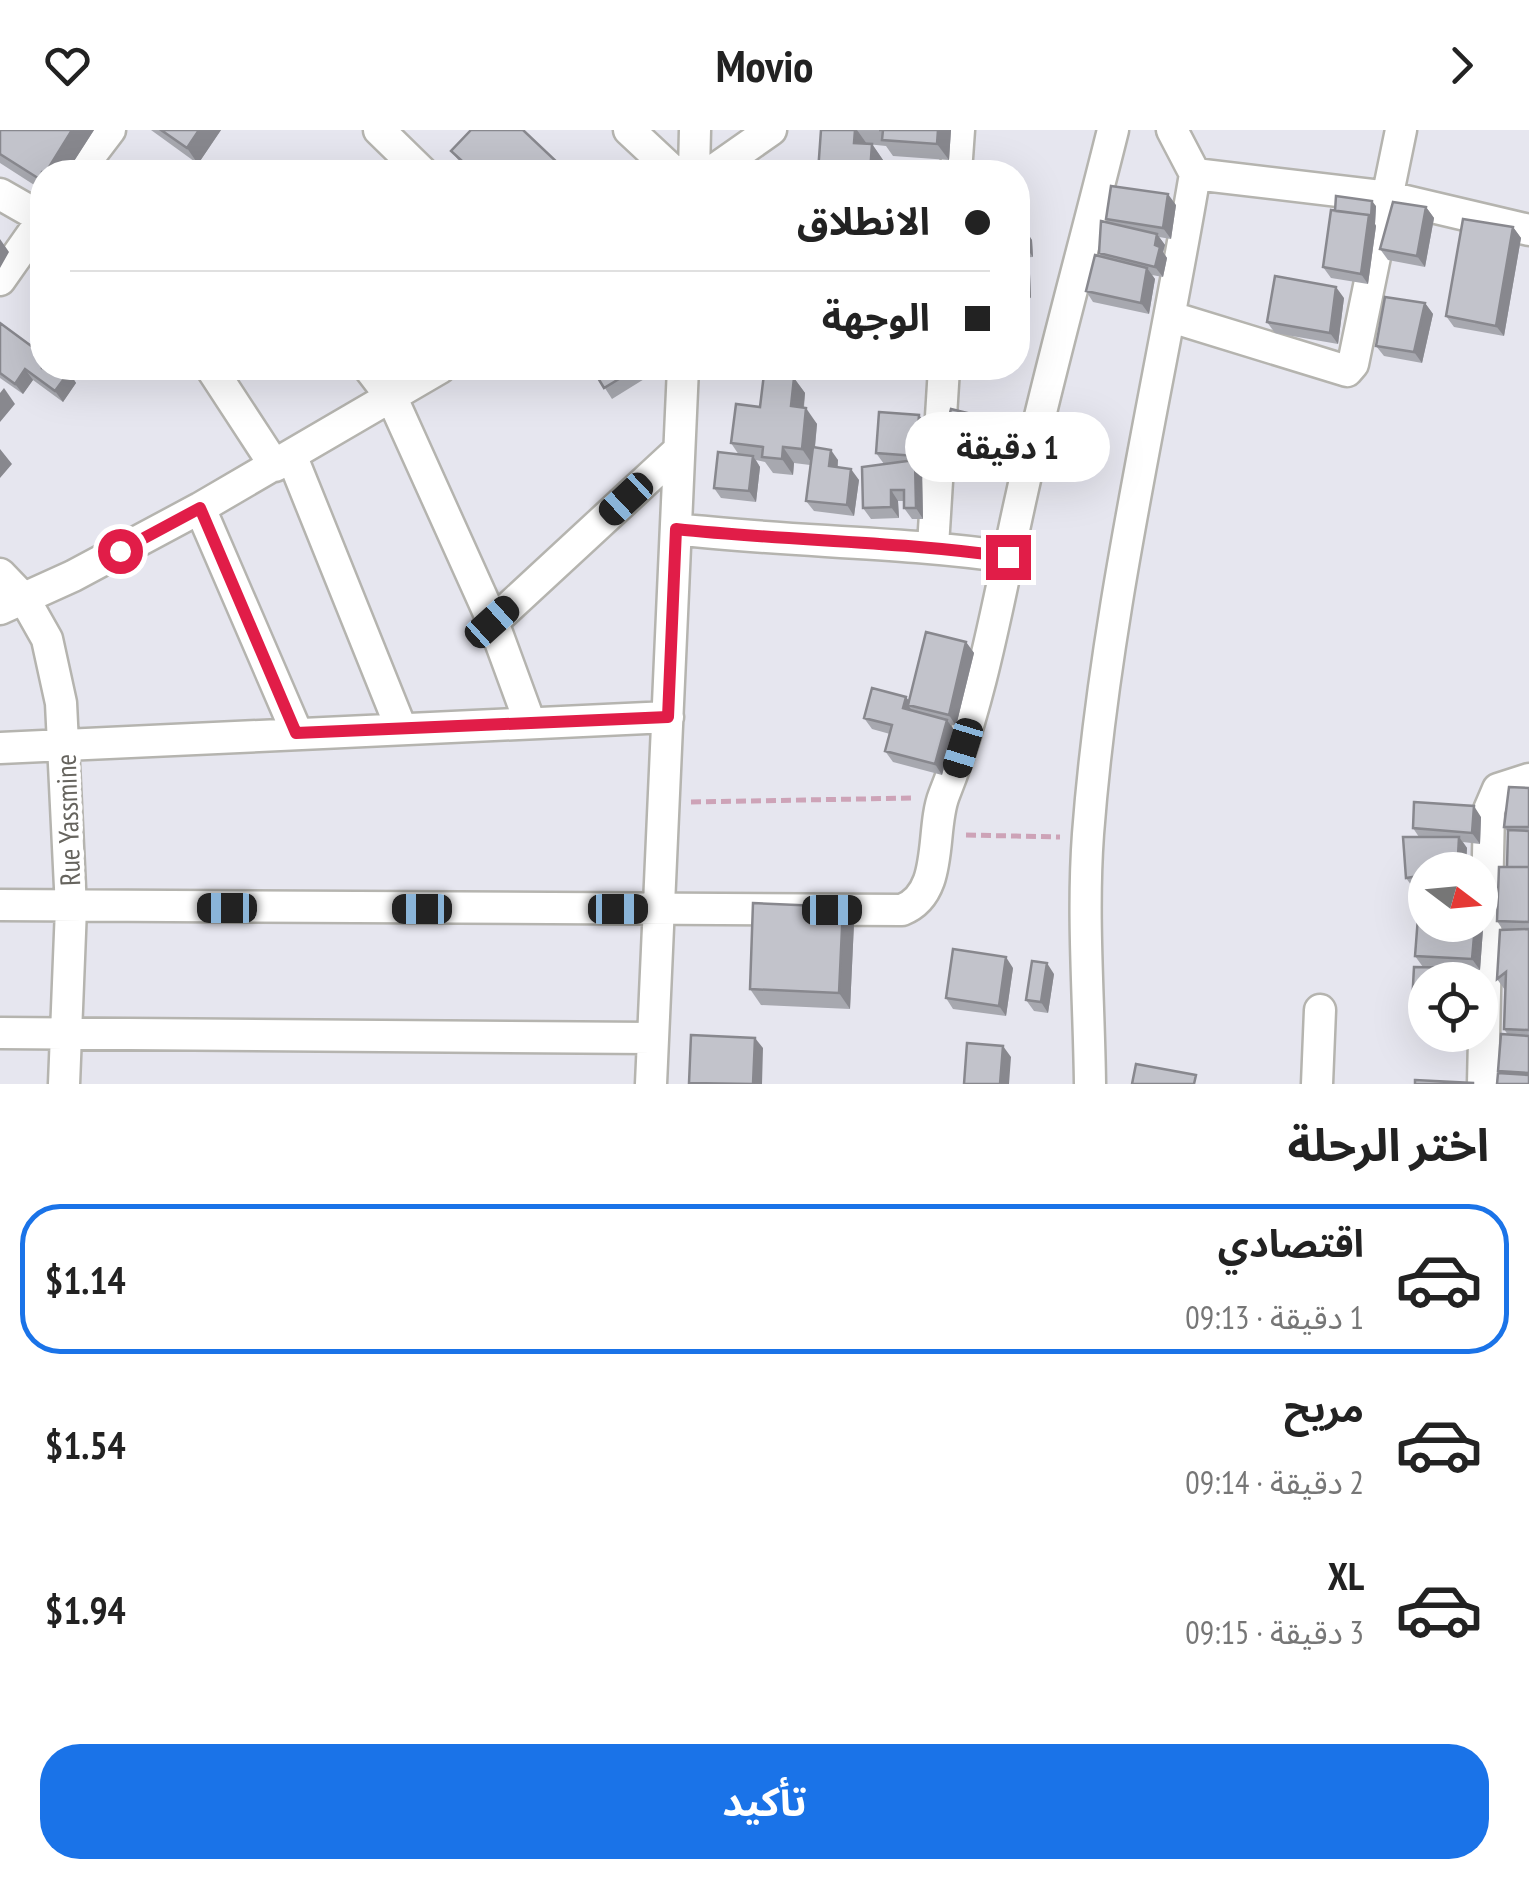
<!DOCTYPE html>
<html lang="ar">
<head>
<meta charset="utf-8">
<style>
	body { margin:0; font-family:"PT Sans Narrow","Noto Sans Arabic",sans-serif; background:#f6f6f6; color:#222; direction:rtl; height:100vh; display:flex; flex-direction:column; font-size:38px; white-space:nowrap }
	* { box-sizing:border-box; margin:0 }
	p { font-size:32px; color:#767676 }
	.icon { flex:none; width:55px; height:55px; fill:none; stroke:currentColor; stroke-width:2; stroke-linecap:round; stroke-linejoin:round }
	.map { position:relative; height:954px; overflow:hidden; direction:ltr }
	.panel { display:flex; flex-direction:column; background:#fff; flex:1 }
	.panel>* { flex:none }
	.guide { position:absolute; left:30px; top:30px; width:1000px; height:220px; border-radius:40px; box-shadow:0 10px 40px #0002; direction:rtl; display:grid; align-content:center; height:220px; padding:0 40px; background:#fff }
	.needle { width:65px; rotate:106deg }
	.fabs { position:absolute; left:1408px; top:722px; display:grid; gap:20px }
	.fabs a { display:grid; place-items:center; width:90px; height:90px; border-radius:50%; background:#fff; box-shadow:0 10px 40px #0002; font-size:50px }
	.end { position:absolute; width:45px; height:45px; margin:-22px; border:12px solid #e11d48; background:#fff; box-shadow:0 0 0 5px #fff }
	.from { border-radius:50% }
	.bubble { position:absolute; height:70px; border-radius:35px; background:#fff; box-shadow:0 10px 40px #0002; font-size:32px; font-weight:700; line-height:70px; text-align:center; direction:rtl }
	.car { position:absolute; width:30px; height:60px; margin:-30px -15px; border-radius:12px; box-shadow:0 0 8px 2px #0007; background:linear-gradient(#222 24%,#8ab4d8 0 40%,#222 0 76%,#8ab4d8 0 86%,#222 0) }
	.guide b { display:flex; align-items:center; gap:35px; height:95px; font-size:38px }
	.guide b+b { border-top:2px solid #e0e0e0 }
	.guide i { width:25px; height:25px; background:#222 }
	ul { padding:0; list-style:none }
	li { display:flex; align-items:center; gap:30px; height:150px; margin:0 20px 15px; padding:0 20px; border:5px solid transparent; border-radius:40px }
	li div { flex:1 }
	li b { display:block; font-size:38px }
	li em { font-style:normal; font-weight:700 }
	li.selected { border-color:#1a73e8 }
	li>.icon { width:90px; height:90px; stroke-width:1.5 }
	h2 { padding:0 40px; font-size:45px; line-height:120px }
	.primary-button { display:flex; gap:20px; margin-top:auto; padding:20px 40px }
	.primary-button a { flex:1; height:115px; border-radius:40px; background:#1a73e8; color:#fff; font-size:40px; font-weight:700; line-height:115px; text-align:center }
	header { display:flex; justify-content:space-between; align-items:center; height:130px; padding:0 40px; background:#fff; font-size:45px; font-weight:700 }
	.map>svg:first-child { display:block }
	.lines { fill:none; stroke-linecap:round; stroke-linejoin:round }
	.minor-casing { stroke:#b5b4af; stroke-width:35 }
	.path { stroke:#cda3b7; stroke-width:5; stroke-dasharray:10 5; stroke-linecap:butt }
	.minor { stroke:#fff; stroke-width:30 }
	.wall { fill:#a7a8af }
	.shaded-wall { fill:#88888e }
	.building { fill:#c2c3cb; stroke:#88888e; stroke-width:2.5 }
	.route { stroke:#e11d48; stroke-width:12 }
	.labels { text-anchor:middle; stroke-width:9; stroke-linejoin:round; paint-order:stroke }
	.street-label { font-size:28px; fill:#66645e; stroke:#fff }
</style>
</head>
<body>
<header><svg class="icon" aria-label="forward" viewBox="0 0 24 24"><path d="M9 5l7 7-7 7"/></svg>Movio<svg class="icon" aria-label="heart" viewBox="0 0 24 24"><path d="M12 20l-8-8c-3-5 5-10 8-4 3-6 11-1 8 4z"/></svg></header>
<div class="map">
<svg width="1529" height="954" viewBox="0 0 1529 954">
	<rect width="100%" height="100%" fill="#e6e6ef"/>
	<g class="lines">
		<g class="minor-casing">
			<path id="minor" d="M379,0L422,42
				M629,0L674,42
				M78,42L110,0
				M694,42L695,0
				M711,42L771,0
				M956,42L959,0
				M1195,44L1389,67L1529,100
				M0,64L42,88
				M0,150L42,90
				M1171,187L1347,241L1353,234L1401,0
				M211,238L275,336
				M369,238L392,268L493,492L530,593
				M292,327L401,598
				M200,378L297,603
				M676,399C786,412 898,411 1008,427
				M933,416L944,238
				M0,444L25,470L47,509L61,573L71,778L64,954
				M0,479L73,446L200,378L440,238
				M493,492L679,320
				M0,618L668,587
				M0,775L902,780C945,763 930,701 944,665C983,567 999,465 1022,363C1049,241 1083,121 1113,0
				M0,903L652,908
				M651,954L683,238
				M1090,954C1089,870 1082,787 1088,704C1105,481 1158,264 1195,44L1172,0
				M1317,954L1320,880
				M1483,954L1489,680L1498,659L1529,649"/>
		</g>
		<path class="path" d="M691,672L915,668
			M966,705L1060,707"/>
		<use href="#minor" class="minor"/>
	</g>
	<path class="wall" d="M0,0H94L67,42H42V60L0,33Z
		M151,0H221L198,34Z
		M821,0H951L949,30L893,26L886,16L867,14H872L883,30L882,42H818Z
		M451,21L560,35L565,42H468Z
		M1176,75L1171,109L1159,107L1165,115L1163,122L1167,128L1163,147L1152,145L1155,149L1149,184L1093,172L1086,161L1102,127L1099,123L1108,93L1106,89Z
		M1376,76L1375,94L1376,96L1368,154L1331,148L1323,137Z
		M1426,77L1434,88L1425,137L1388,130L1380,119Z
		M1513,97L1521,108L1504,206L1454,197L1446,186Z
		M1018,100L1032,110L1033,127L1018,128Z
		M1018,133L1030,144L1031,168L1018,169Z
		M1344,168L1338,214L1275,203L1267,192Z
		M1425,173L1433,184L1422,233L1384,226L1376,216Z
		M0,193L69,242L76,253L63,272L33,250L23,264L0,248Z
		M255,238H269L261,244Z
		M592,238H662L612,269Z
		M814,238H874L873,245L815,240Z
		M794,248L805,263L804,278L817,294L815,318L838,330V337L859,350L854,386L814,381L806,371L810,335L794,333L793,345L773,343L765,332L756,330L760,337L756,372L721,368L714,358L739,325L731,313L760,277Z
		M919,285L927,296L924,337L919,336L922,341L923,389H912L904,378V371H898L899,388L871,389L863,378L884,334L876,323Z
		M944,305L1024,306L1017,332L952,316Z
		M966,512L974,523L956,596L950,594L954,600L942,645L893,632L885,621L890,604L872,599L864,588L906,567L909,572Z
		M1529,658V954L1500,944L1498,941L1508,905L1504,899L1505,860L1497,849L1503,800L1497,791L1507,737L1508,702L1504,697Z
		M1481,687L1480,714L1463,712L1467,718L1466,733L1470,740H1425V757L1414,759L1406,748L1419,707L1413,698Z
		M1480,749L1486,758L1480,840L1463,839L1470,850H1425V885H1420L1412,874L1414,837L1452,838L1423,837L1415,826L1418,787H1425V795H1480Z
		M854,793L850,879L761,875L750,859Z
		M1013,838L1006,886L953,879L946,868Z
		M1054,844L1048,883L1034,881L1026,870Z"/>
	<path class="shaded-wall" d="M72,0H94L67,42H46Z
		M199,0H221L198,34L187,18Z
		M855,0H857L867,14L854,13Z
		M938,0H951L949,30L937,14Z
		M872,14L883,30L882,42H870Z
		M1168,64L1176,75L1171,109L1163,98Z
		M1372,71L1376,76L1375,94L1376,96L1368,154L1361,144L1369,85Z
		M1426,77L1434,88L1425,137L1417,126Z
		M1513,97L1521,108L1504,206L1496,196Z
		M1025,99L1032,110L1033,127L1025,116Z
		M1157,104L1165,115L1163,122L1167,128L1163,147L1155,137V115Z
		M0,109L9,122L0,138Z
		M1022,133L1030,144L1031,168L1023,157Z
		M1147,138L1155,149L1149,184L1141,173Z
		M1336,157L1344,168L1338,214L1330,203Z
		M1425,173L1433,184L1422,233L1414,222Z
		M25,239L33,250L23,264L15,254Z
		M69,242L76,253L63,272L55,261Z
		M794,248L805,263L802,292L791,276Z
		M4,258L15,274L0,292V263Z
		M806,278L817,294L813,335L802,319Z
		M919,285L927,296L924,337L916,326Z
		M1016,295L1024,306L1017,332L1009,321Z
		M783,317L794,333L793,345L782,329Z
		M0,319L12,334L0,348Z
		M831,320L838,330L836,347L829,336Z
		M753,326L760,337L756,372L749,361Z
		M915,330L922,341L923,389L916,378Z
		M851,339L859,350L854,386L847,375Z
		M891,360L898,371L899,388L891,377Z
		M966,512L974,523L956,596L949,585Z
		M906,567L913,576L908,575L913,582L903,578Z
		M947,590L954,600L942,645L935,634Z
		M1474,676L1481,687L1480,714L1472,703Z
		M1459,707L1467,718L1466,733L1470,740H1463V734L1458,726Z
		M1480,749L1486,758L1480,840L1472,829L1475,795H1480Z
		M843,777L854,793L850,879L839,863Z
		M1006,827L1013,838L1006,886L999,876Z
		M1047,833L1054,844L1048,883L1041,872Z
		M1462,838L1470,849V850H1462Z
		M755,908L763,918L762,954H753Z
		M1003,916L1011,927L1009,954H1000Z"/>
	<path class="building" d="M0,0H72L46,42H42L41,50L0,24Z
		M161,0H199L187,18Z
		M471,0H523L560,35L553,42H474L451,21Z
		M821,0H855L854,13L872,14L870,42H818Z
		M879,0H938L937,14L882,10L883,0Z
		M605,34L616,42H598Z
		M1111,56L1168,64L1163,98L1106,89Z
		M1336,66L1372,71L1371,88L1369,85L1335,81Z
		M1393,72L1426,77L1417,126L1380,119Z
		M1331,80L1369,85L1361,144L1323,137Z
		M1463,89L1513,97L1496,196L1446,186Z
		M1101,91L1157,104L1155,115L1160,117L1155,137L1099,123Z
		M1025,99V116L1018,117V100Z
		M1095,125L1147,138L1141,173L1086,161Z
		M1018,133H1022L1023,157H1018Z
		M1275,146L1336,157L1330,203L1267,192Z
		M1385,167L1425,173L1414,222L1376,216Z
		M0,193L42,224V238H62L69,242L55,261L25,239L15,254L0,243Z
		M592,238H637L604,258Z
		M764,244L794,248L791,276L806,278L802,319L783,317L782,329L762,327L763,317L731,313L736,274L760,277Z
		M951,279L1016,295L1009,321L944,305Z
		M879,282L919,285L916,326L876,323Z
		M813,317L831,320L829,336L851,339L847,375L806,371Z
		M718,322L753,326L749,361L714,358Z
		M915,330L916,378H904V360H891V377L863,378L862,337Z
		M926,502L966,512L949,585L908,575Z
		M872,558L906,567L903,578L947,590L935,634L885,621L892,595L864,588Z
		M1509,657L1529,658V697H1504Z
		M1414,672L1474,676L1472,703L1413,698Z
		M1508,700L1529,701V737H1507Z
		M1403,707H1459L1458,726H1450L1463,729V740H1425V745L1406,748Z
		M1499,737H1529V792L1497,791Z
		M753,773L843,777L839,863L750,859Z
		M1418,787H1425V795H1475L1472,829L1415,826Z
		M1529,799V900L1504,899L1506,842L1497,849L1500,800Z
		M953,819L1006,827L999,876L946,868Z
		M1032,831L1047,833L1041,872L1026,870Z
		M1414,837L1462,838V850H1425V875L1412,874Z
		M1501,904L1529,906V943L1498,941Z
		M691,905L755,908L753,954L689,953Z
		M967,913L1003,916L1000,954H964Z
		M1136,934L1196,945L1194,954H1132Z
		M1498,943L1529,945V954H1497Z
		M1415,950L1473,953V954H1415Z"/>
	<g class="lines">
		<path class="route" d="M120,421L200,378L296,603L668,587L676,399C786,411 898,411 1008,427"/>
	</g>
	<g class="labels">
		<g class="street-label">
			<text transform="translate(68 690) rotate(-92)" y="10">Rue Yassmine</text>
		</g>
	</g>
</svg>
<div class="fabs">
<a><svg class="needle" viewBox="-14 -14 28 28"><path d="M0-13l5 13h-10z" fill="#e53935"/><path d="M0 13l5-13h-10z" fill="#767676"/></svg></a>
<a><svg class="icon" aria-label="locate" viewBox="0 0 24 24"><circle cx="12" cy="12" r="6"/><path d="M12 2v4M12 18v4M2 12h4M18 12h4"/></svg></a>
</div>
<i class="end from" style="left:120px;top:421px"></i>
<i class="end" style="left:1008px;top:427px"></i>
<div class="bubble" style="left:905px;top:282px;width:205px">1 دقيقة</div>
<i class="car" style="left:626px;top:369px;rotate:227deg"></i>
<i class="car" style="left:492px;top:492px;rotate:48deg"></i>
<i class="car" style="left:963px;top:618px;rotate:197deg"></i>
<i class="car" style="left:227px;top:778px;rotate:270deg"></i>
<i class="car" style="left:422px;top:779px;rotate:270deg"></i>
<i class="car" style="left:618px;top:779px;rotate:90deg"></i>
<i class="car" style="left:832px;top:780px;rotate:90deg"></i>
<div class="guide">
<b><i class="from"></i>الانطلاق</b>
<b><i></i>الوجهة</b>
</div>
</div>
<section class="panel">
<h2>اختر الرحلة</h2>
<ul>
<li class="selected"><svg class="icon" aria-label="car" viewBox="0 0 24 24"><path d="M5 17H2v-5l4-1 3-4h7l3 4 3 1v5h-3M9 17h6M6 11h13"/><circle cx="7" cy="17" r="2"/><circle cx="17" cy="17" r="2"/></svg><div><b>اقتصادي</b><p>1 دقيقة · 09:13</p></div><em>$1.14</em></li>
<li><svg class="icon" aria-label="car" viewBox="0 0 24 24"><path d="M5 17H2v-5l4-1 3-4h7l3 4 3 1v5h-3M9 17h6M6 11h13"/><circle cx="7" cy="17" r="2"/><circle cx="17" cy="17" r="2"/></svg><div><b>مريح</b><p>2 دقيقة · 09:14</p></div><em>$1.54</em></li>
<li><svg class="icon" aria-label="car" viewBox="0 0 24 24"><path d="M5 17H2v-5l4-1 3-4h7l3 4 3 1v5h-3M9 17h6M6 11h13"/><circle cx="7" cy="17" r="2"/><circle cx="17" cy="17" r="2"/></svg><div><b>XL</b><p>3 دقيقة · 09:15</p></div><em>$1.94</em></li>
</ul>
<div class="primary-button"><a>تأكيد</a></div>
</section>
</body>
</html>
